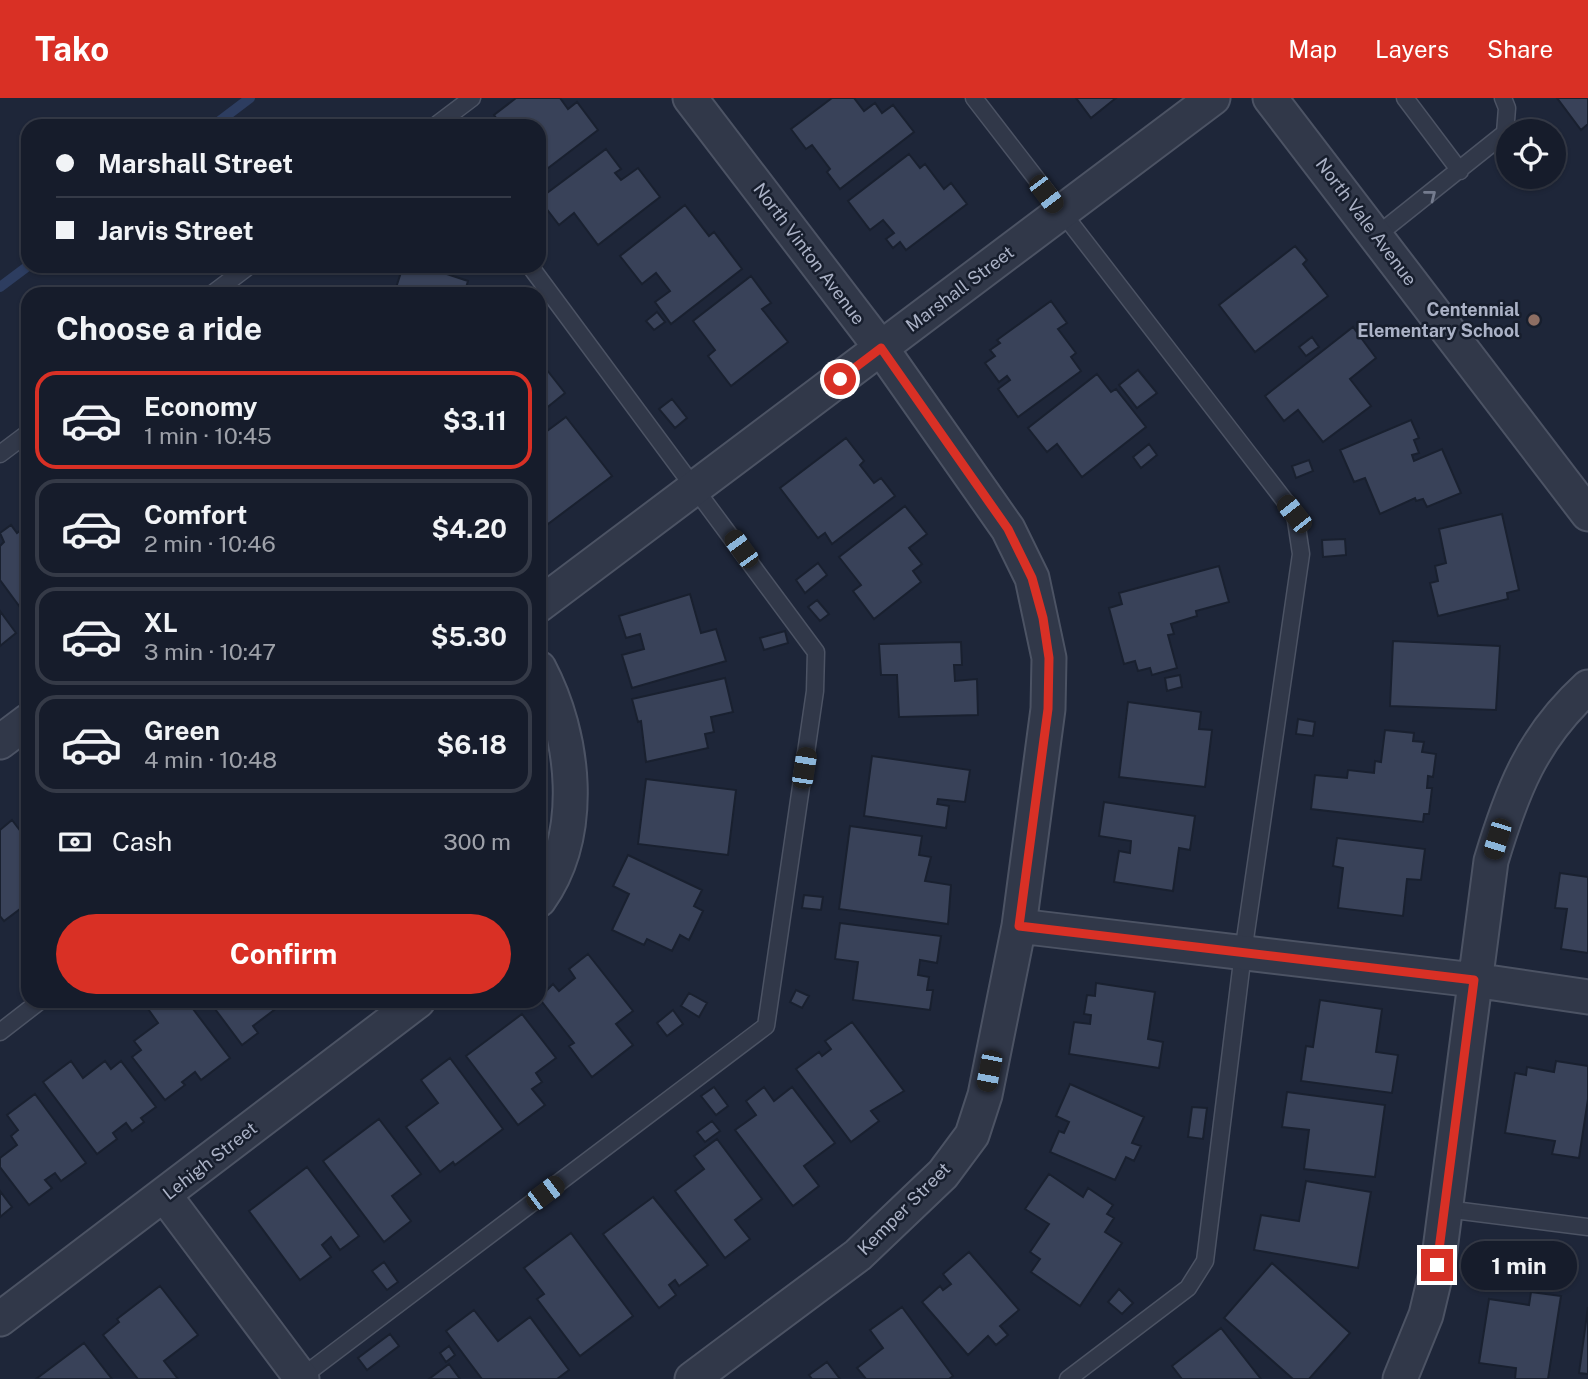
<!DOCTYPE html>
<html lang="en">
<head>
<meta charset="utf-8">
<style>
	body { margin:0; font-family:"Public Sans",sans-serif; background:#1f2533; color:#f1f3f6; height:100vh; display:flex; flex-direction:column; font-size:26px; white-space:nowrap }
	* { box-sizing:border-box; margin:0 }
	p { font-size:23px; color:#9ea1a9 }
	.icon { flex:none; width:38px; height:38px; fill:none; stroke:currentColor; stroke-width:2; stroke-linecap:round; stroke-linejoin:round }
	.map { position:relative; flex:1; overflow:hidden }
	.drawer { position:absolute; left:21px; top:189px; width:525px; height:721px; display:flex; flex-direction:column; background:#161c2b; border-radius:21px; box-shadow:0 2px 5px #0004,0 0 0 2px #353a47 }
	.drawer>* { flex:none }
	.banner { position:absolute; left:21px; top:21px; width:525px; height:154px; border-radius:21px; box-shadow:0 2px 5px #0004,0 0 0 2px #353a47; display:grid; align-content:center; height:154px; padding:0 35px; background:#161c2b }
	.controls { position:absolute; left:1496px; top:21px; display:grid; gap:14px }
	.controls a { display:grid; place-items:center; width:70px; height:70px; border-radius:50%; background:#161c2b; box-shadow:0 2px 5px #0004,0 0 0 2px #353a47; font-size:35px }
	.end { position:absolute; width:32px; height:32px; margin:-16px; border:9px solid #d93025; background:#fff; box-shadow:0 0 0 4px #fff }
	.from { border-radius:50% }
	.bubble { position:absolute; height:49px; border-radius:24px; background:#161c2b; box-shadow:0 2px 5px #0004,0 0 0 2px #353a47; font-size:23px; font-weight:700; line-height:49px; text-align:center }
	.car { position:absolute; width:21px; height:42px; margin:-21px -10px; border-radius:9px; box-shadow:0 0 5px 2px #0007; background:linear-gradient(#222 24%,#8ab4d8 0 40%,#222 0 76%,#8ab4d8 0 86%,#222 0) }
	.banner b { display:flex; align-items:center; gap:24px; height:66px; font-size:26px }
	.banner b+b { border-top:2px solid #353a47 }
	.banner i { width:18px; height:18px; background:#f1f3f6 }
	ul { padding:0; list-style:none }
	li { display:flex; align-items:center; gap:21px; height:98px; margin:0 14px 10px; padding:0 21px; border:4px solid #353a47; border-radius:21px }
	li div { flex:1 }
	li b { display:block; font-size:26px }
	li em { font-style:normal; font-weight:700 }
	li.active { border-color:#d93025 }
	li>.icon { width:63px; height:63px; stroke-width:1.5 }
	h2 { padding:0 35px; font-size:32px; line-height:84px }
	.pay { display:flex; align-items:center; gap:18px; height:77px; padding:0 35px; font-size:26px }
	.pay p { margin-inline-start:auto }
	.primary-button { display:flex; gap:14px; margin-top:auto; padding:14px 35px }
	.primary-button a { flex:1; height:80px; border-radius:42px; background:#d93025; color:#fff; font-size:28px; font-weight:700; line-height:80px; text-align:center }
	header { display:flex; align-items:center; gap:42px; box-sizing:border-box; height:98px; padding:0 35px; background:#d93025; color:#fff }
	header strong { font-size:33px }
	nav { display:flex; gap:38px; margin-inline-start:auto; font-size:24px }
	.map>svg:first-child { display:block }
	.lines { fill:none; stroke-linecap:round; stroke-linejoin:round }
	.stream { stroke:#2d3d60; stroke-width:10 }
	.building { fill:#394259; stroke:#19202f; stroke-width:2 }
	.service-casing { stroke:#4c5364; stroke-width:19 }
	.minor-casing { stroke:#4c5364; stroke-width:37 }
	.service { stroke:#313849; stroke-width:16 }
	.minor { stroke:#313849; stroke-width:33 }
	.oneway { stroke:#747b8e }
	.route { stroke:#d93025; stroke-width:9 }
	.education-dot { fill:#8d6e63; stroke:#171e2d; stroke-width:2.5 }
	.labels { text-anchor:middle; stroke-width:5; stroke-linejoin:round; paint-order:stroke }
	.street-label { font-size:18px; fill:#abb2c6; stroke:#171e2d }
	.poi-label { font-size:18px; font-weight:bold; fill:#abb2c6; stroke:#171e2d; text-anchor:end }
</style>
</head>
<body>
<header>
<strong>Tako</strong>
<nav><a>Map</a><a>Layers</a><a>Share</a></nav>
</header>
<div class="map">
<svg width="1588" height="1281" viewBox="0 0 1588 1281">
	<rect width="100%" height="100%" fill="#1e2639"/>
	<g class="lines">
		<path class="stream" d="M213,28L250,0
			M0,189L28,168"/>
	</g>
	<path class="building" d="M516,0H560L568,11L577,4L598,32L539,77V28H502L494,17Z
		M832,0H854L864,13L875,5L882,15L893,7L914,34L840,91L827,74L830,71L812,47L806,51L791,31Z
		M1076,0H1116L1091,20Z
		M1557,0H1588V26L1581,32Z
		M606,51L621,71L615,75L621,82L638,70L660,99L598,147L574,115L559,127L539,101Z
		M909,56L920,70L925,66L944,91L951,85L967,106L906,152L900,144L893,150L886,141L894,135L883,122L870,132L848,103Z
		M685,107L709,138L714,134L742,171L671,226L655,204L670,193L656,175L642,186L620,158Z
		M1295,148L1307,162L1303,166L1328,198L1255,254L1219,207Z
		M403,168L430,171L431,168H446L444,175L468,183L464,196H394Z
		M751,178L771,205L762,211L788,244L731,288L708,258L715,252L693,223Z
		M1051,203L1067,225L1058,231L1076,255L1071,259L1081,273L1018,319L998,291L1010,282L1007,278L999,284L985,265L995,258L990,252L1000,245L997,242Z
		M657,214L665,224L654,232L646,223Z
		M1353,229L1376,260L1350,281L1371,308L1323,344L1298,312L1284,323L1265,298Z
		M1312,239L1319,249L1306,258L1299,249Z
		M543,267L565,295L539,316V271Z
		M1138,272L1157,295L1137,310L1119,287Z
		M1097,276L1111,294L1116,291L1146,329L1082,379L1057,346L1047,354L1028,330Z
		M672,301L687,320L675,330L659,311Z
		M566,319L612,378L548,426L539,414V339Z
		M1411,322L1419,340L1414,342L1419,355L1412,357L1414,363L1442,351L1461,395L1427,409L1423,401L1416,403L1415,400L1380,416L1365,380L1354,384L1340,352Z
		M846,340L864,363L860,367L874,385L881,380L895,398L832,446L825,435L818,440L780,390Z
		M1149,346L1157,357L1141,370L1133,359Z
		M1309,362L1313,373L1296,380L1292,368Z
		M905,408L927,436L909,450L922,466L913,473L921,484L874,521L853,493L861,487L839,459Z
		M1502,416L1519,492L1507,495L1508,501L1438,518L1430,485L1438,483L1435,468L1446,465L1439,431Z
		M28,426V520L0,482V448L4,444L0,435L11,427L17,435Z
		M1345,441L1346,457L1323,459L1322,442Z
		M818,465L827,477L805,495L796,482Z
		M1219,468L1229,504L1196,513L1197,518L1171,526L1174,536L1168,537L1177,570L1152,577L1150,570L1138,573L1135,563L1124,566L1109,510L1122,506L1119,495Z
		M690,496L701,535L716,531L726,563L632,590L622,557L644,551L640,536L626,540L619,518Z
		M817,502L829,516L820,523L808,509Z
		M0,513L16,535L0,548Z
		M785,533L788,545L764,552L760,540Z
		M1393,543L1500,548L1496,612L1390,608Z
		M961,544L962,567H954L955,583L977,581L978,617L899,619L897,577H881L879,546Z
		M1180,577L1182,589L1167,593L1165,580Z
		M725,580L733,614L711,619L714,634L705,636L708,650L646,664L641,623L638,624L632,601Z
		M1128,604L1201,614L1199,631L1212,632L1205,689L1119,679Z
		M1298,621L1315,624L1313,638L1296,636Z
		M1385,632L1414,635L1413,643L1424,644L1422,654L1436,656L1433,679L1428,678L1427,690H1432L1429,716H1424L1423,724L1311,711L1315,677L1347,680L1348,672L1374,675L1375,663L1381,664Z
		M872,658L970,672L965,704L938,701L937,706L949,708L946,730L864,718Z
		M646,681L736,692L728,757L638,746Z
		M1104,704L1195,718L1190,752L1179,750L1173,793L1114,784L1119,753L1130,755L1131,743L1099,738Z
		M12,722L28,743V805L4,823L0,818V732Z
		M850,728L922,738L919,757L931,759L925,783L951,787L948,826L839,811Z
		M1337,740L1425,751L1421,782L1407,781L1403,818L1338,810L1343,770L1333,768Z
		M628,757L702,792L694,808L703,813L689,842L680,837L672,853L647,841L644,847L612,832L629,796L613,788Z
		M1560,775L1588,779V855L1561,851L1567,811L1555,810Z
		M804,797L823,799L821,812L802,810Z
		M840,825L941,838L937,865L920,862L918,877L929,879L927,892H933L930,912L853,902L858,864L835,861Z
		M588,856L633,913L616,926L633,947L592,979L569,948L574,945L539,900L553,886L559,893L575,880L569,871Z
		M1096,885L1155,894L1148,941L1163,944L1159,970L1069,956L1074,924L1090,926L1091,917L1084,916L1087,897L1095,898Z
		M796,892L809,898L802,910L790,904Z
		M689,895L707,905L699,919L681,908Z
		M1320,902L1382,911L1376,954L1398,957L1392,995L1301,983L1306,948L1313,949Z
		M153,903H187L230,960L201,982L195,974L182,984L185,987L165,1002L132,959L141,952L134,943L158,925L146,908Z
		M209,903H286L253,928L258,935L242,947Z
		M673,912L683,926L667,938L657,925Z
		M522,916L556,960L536,975L542,984L532,991L545,1007L518,1027L466,958Z
		M852,924L904,993L871,1013L879,1023L851,1044L796,971L819,954L822,958L831,951L825,943Z
		M450,960L503,1031L455,1067L453,1064L440,1074L406,1029L438,1005L421,982Z
		M71,963L83,980L105,963L111,971L121,963L156,1009L141,1020L144,1024L132,1033L126,1025L113,1035L117,1041L97,1056L43,984Z
		M1556,963L1588,968V1001L1579,1060L1552,1056L1555,1043L1505,1035L1515,975L1526,977L1527,969L1554,974Z
		M1070,986L1144,1019L1132,1045L1141,1048L1134,1063L1126,1059L1115,1082L1050,1054L1059,1033L1064,1035L1069,1024L1056,1018Z
		M714,989L728,1008L716,1017L701,998Z
		M764,989L774,1003L792,989L835,1045L804,1068L819,1088L793,1108L735,1032L756,1017L746,1003Z
		M1287,994L1385,1007L1375,1079L1304,1071L1309,1032L1282,1029Z
		M35,996L86,1065L61,1083L55,1075L45,1082L52,1090L29,1107L0,1069V1060L17,1047L11,1038L18,1032L7,1017Z
		M1192,1009L1207,1010L1203,1041L1188,1039Z
		M379,1021L421,1076L392,1098L411,1123L384,1144L323,1063Z
		M712,1023L720,1033L705,1044L697,1034Z
		M717,1041L762,1101L735,1122L750,1141L725,1160L675,1093L704,1071L694,1058Z
		M307,1069L359,1138L340,1152L331,1139L322,1147L331,1159L300,1182L249,1113Z
		M1049,1076L1083,1099L1088,1090L1113,1107L1107,1116L1114,1120L1105,1134L1122,1145L1080,1208L1031,1174L1040,1161L1030,1154L1049,1126L1025,1111Z
		M1306,1083L1371,1094L1358,1170L1254,1152L1261,1117L1299,1123Z
		M0,1093L12,1109L0,1119Z
		M653,1099L708,1167L679,1188L675,1182L669,1187L676,1197L659,1210L603,1136Z
		M571,1135L633,1218L580,1258L537,1201L544,1196L524,1170Z
		M969,1154L1019,1212L1000,1228L1008,1237L996,1247L988,1238L968,1257L922,1204L940,1188L943,1192L951,1186L943,1176Z
		M384,1164L398,1184L387,1192L372,1173Z
		M1272,1165L1350,1235L1309,1281H1293L1224,1220Z
		M160,1188L198,1237L164,1263L178,1281H138L103,1237L119,1224L117,1221Z
		M1119,1191L1133,1205L1122,1216L1108,1204Z
		M1531,1194L1561,1198L1548,1281H1515L1516,1270L1479,1265L1489,1201L1529,1207Z
		M902,1209L953,1278L949,1281H866L857,1270L883,1250L870,1232Z
		M1588,1209V1276L1579,1275Z
		M474,1212L498,1243L530,1219L569,1272L557,1281H482L446,1233Z
		M1221,1230L1261,1281H1182L1172,1268Z
		M390,1236L399,1248L367,1272L358,1260Z
		M84,1245L112,1281H36Z
		M449,1248L455,1257L446,1264L440,1255Z
		M827,1264L840,1281H812L809,1277Z
		M449,1266L460,1281H429Z"/>
	<g class="lines">
		<g class="service-casing">
			<path id="service" d="M974,0L1295,416L1301,456L1243,855L1205,1163L1188,1190L1068,1281
				M1405,0L1460,73
				M435,28L472,0
				M1376,138L1505,35L1507,10L1503,0
				M212,196L249,168
				M0,356L28,335
				M0,934L40,903
				M1446,1111L1588,1129
				M299,1281L766,928L815,593L816,554L530,168"/>
		</g>
		<g class="minor-casing">
			<path id="minor" d="M690,0L881,250L1008,431L1032,480L1049,560L1048,611L1019,828L985,997L972,1037L943,1076L858,1157L692,1281
				M1270,0L1588,416
				M539,507L1213,0
				M539,570C575,638 586,736 539,802
				M0,644L28,623
				M1019,828L1474,882L1588,899
				M165,1098L302,1281
				M0,1221L418,903
				M1400,1281L1426,1217L1438,1167L1491,763C1512,693 1532,640 1588,589"/>
		</g>
		<use href="#service" class="service"/>
		<use href="#minor" class="minor"/>
	</g>
	<defs><path id="oneway-chevron" d="M-2-3.5L2.5 0L-2 3.5" fill="none" stroke-width="1.6" stroke-linecap="round" stroke-linejoin="round" transform="scale(1.75)"/></defs>
	<use class="oneway" href="#oneway-chevron" transform="translate(1431 97) rotate(-38)"/>
	<g class="lines">
		<path class="route" d="M840,281L881,250L1008,431L1032,480L1043,520L1049,560L1048,611L1019,828L1474,882L1437,1167"/>
	</g>
	<circle class="education-dot" cx="1534" cy="222" r="7"/>
	<g class="labels">
		<g class="street-label">
			<text transform="translate(1366 124) rotate(53)" y="6">North Vale Avenue</text>
			<text transform="translate(809 156) rotate(53)" y="6">North Vinton Avenue</text>
			<text transform="translate(960 191) rotate(-37)" y="6">Marshall Street</text>
			<text transform="translate(210 1063) rotate(-38)" y="6">Lehigh Street</text>
			<text transform="translate(904 1111) rotate(-45)" y="6">Kemper Street</text>
		</g>
		<g class="poi-label">
			<text x="1520" y="218">Centennial<tspan x="1520" dy="21">Elementary School</tspan></text>
		</g>
	</g>
</svg>
<div class="controls">
<a><svg class="icon" aria-label="locate" viewBox="0 0 24 24"><circle cx="12" cy="12" r="6"/><path d="M12 2v4M12 18v4M2 12h4M18 12h4"/></svg></a>
</div>
<i class="end from" style="left:840px;top:281px"></i>
<i class="end" style="left:1437px;top:1167px"></i>
<div class="bubble" style="left:1461px;top:1143px;width:116px">1 min</div>
<i class="car" style="left:1046px;top:96px;rotate:143deg"></i>
<i class="car" style="left:1294px;top:416px;rotate:322deg"></i>
<i class="car" style="left:741px;top:451px;rotate:324deg"></i>
<i class="car" style="left:804px;top:670px;rotate:9deg"></i>
<i class="car" style="left:1497px;top:741px;rotate:197deg"></i>
<i class="car" style="left:989px;top:973px;rotate:191deg"></i>
<i class="car" style="left:545px;top:1095px;rotate:53deg"></i>
<div class="banner">
<b><i class="from"></i>Marshall Street</b>
<b><i></i>Jarvis Street</b>
</div>
<section class="drawer">
<h2>Choose a ride</h2>
<ul>
<li class="active"><svg class="icon" aria-label="car" viewBox="0 0 24 24"><path d="M5 17H2v-5l4-1 3-4h7l3 4 3 1v5h-3M9 17h6M6 11h13"/><circle cx="7" cy="17" r="2"/><circle cx="17" cy="17" r="2"/></svg><div><b>Economy</b><p>1 min · 10:45</p></div><em>$3.11</em></li>
<li><svg class="icon" aria-label="car" viewBox="0 0 24 24"><path d="M5 17H2v-5l4-1 3-4h7l3 4 3 1v5h-3M9 17h6M6 11h13"/><circle cx="7" cy="17" r="2"/><circle cx="17" cy="17" r="2"/></svg><div><b>Comfort</b><p>2 min · 10:46</p></div><em>$4.20</em></li>
<li><svg class="icon" aria-label="car" viewBox="0 0 24 24"><path d="M5 17H2v-5l4-1 3-4h7l3 4 3 1v5h-3M9 17h6M6 11h13"/><circle cx="7" cy="17" r="2"/><circle cx="17" cy="17" r="2"/></svg><div><b>XL</b><p>3 min · 10:47</p></div><em>$5.30</em></li>
<li><svg class="icon" aria-label="car" viewBox="0 0 24 24"><path d="M5 17H2v-5l4-1 3-4h7l3 4 3 1v5h-3M9 17h6M6 11h13"/><circle cx="7" cy="17" r="2"/><circle cx="17" cy="17" r="2"/></svg><div><b>Green</b><p>4 min · 10:48</p></div><em>$6.18</em></li>
</ul>
<div class="pay"><svg class="icon" aria-label="cash" viewBox="0 0 24 24"><path d="M3 7h18v10H3z"/><circle cx="12" cy="12" r="2"/></svg>Cash<p>300 m</p></div>
<div class="primary-button"><a>Confirm</a></div>
</section>
</div>
</body>
</html>
